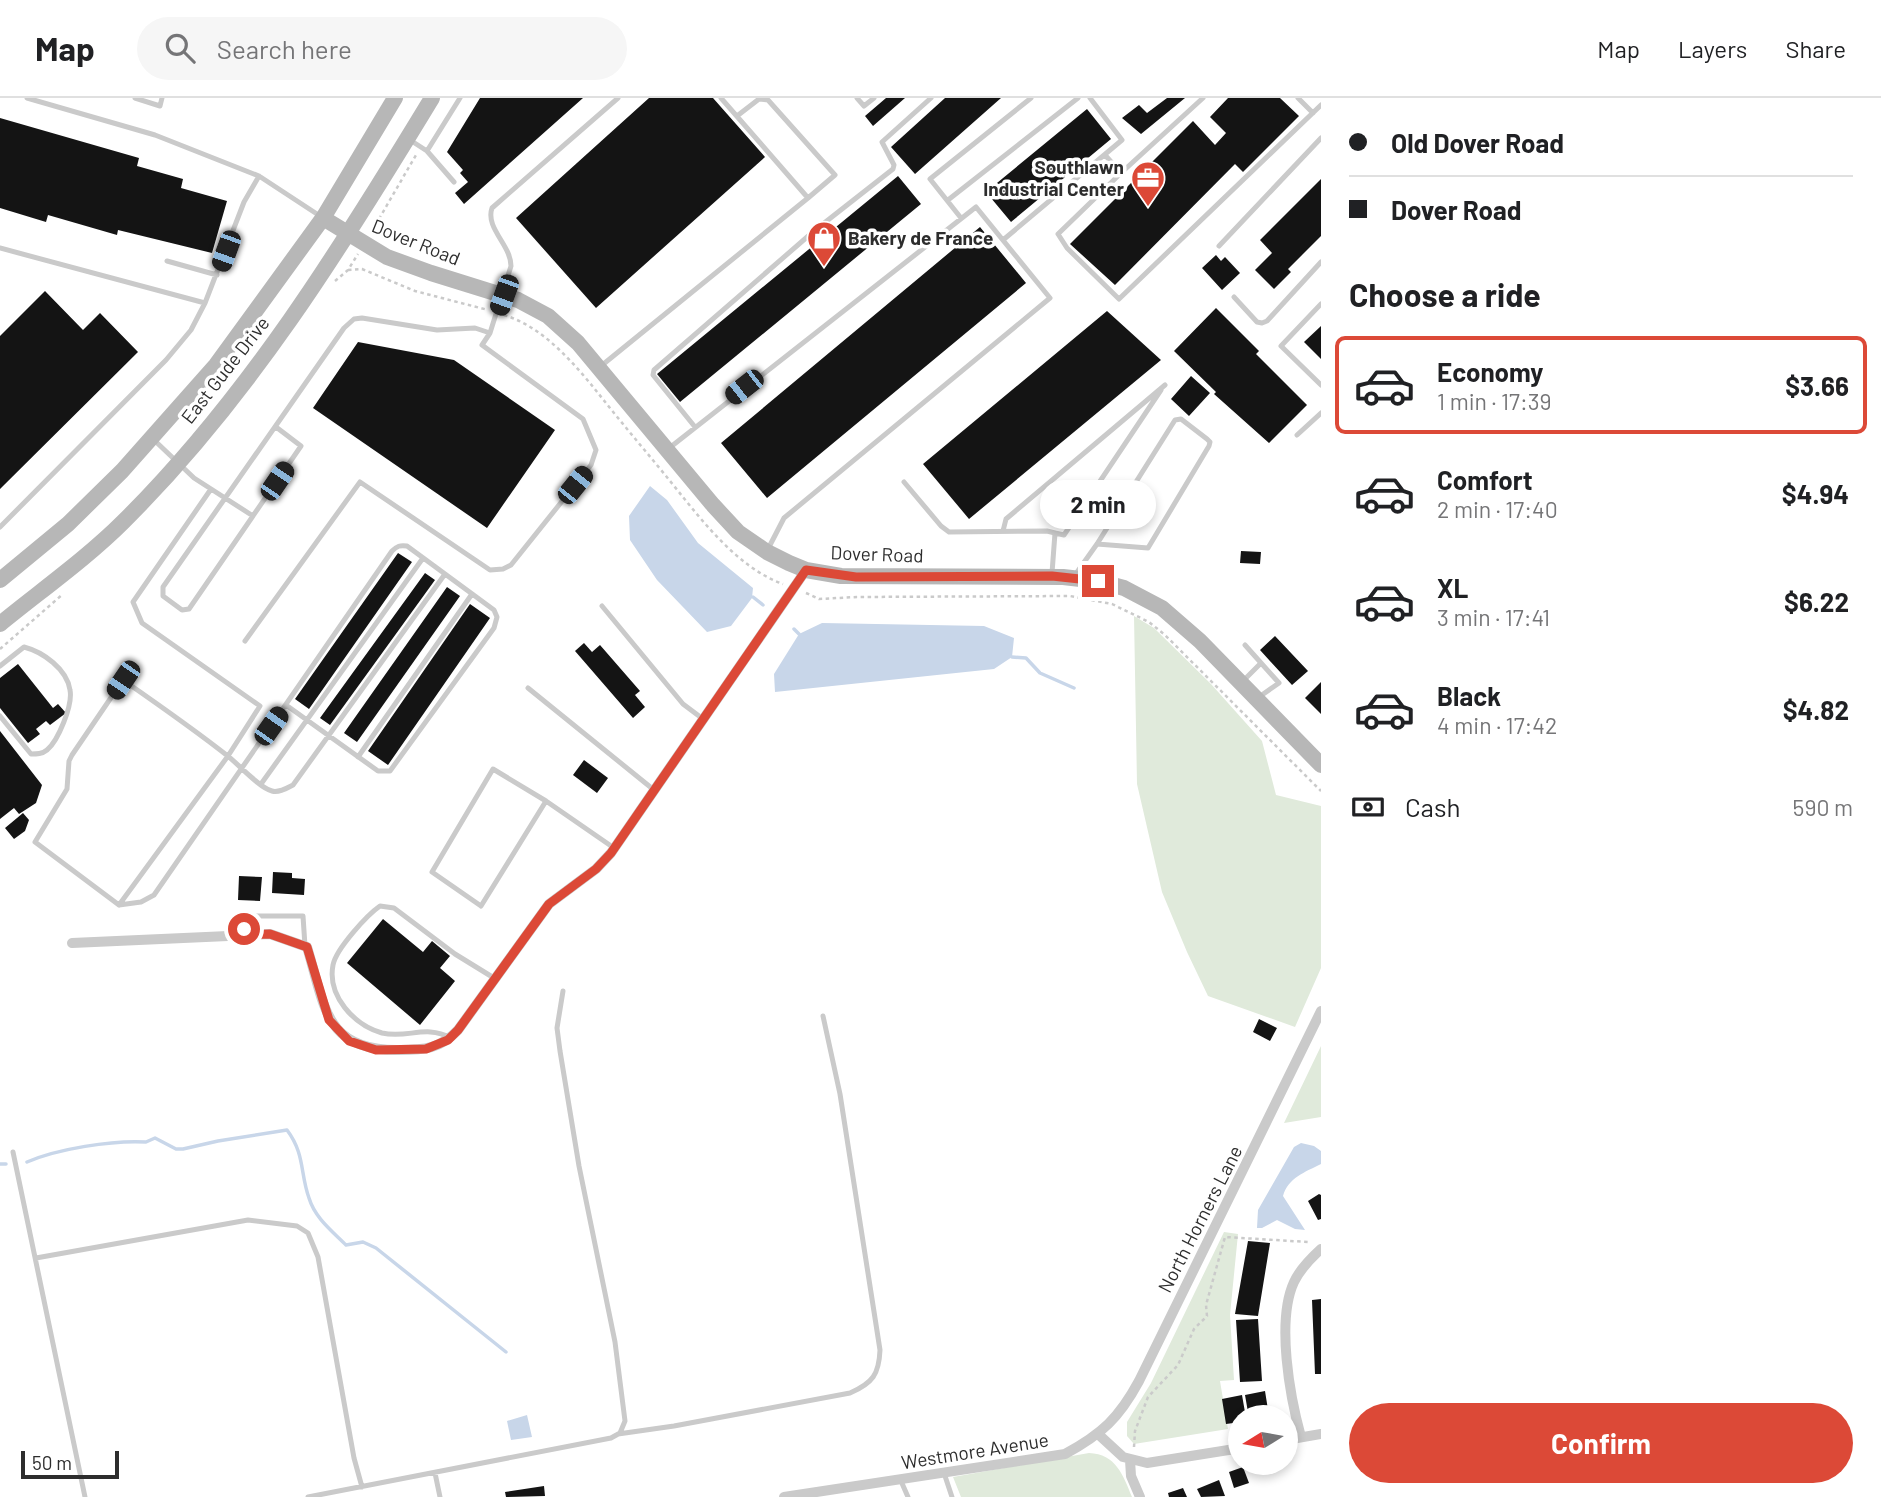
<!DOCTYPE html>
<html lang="en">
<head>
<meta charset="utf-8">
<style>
	body { margin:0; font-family:Barlow,sans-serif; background:#f6f6f6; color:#202124; height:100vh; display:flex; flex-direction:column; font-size:26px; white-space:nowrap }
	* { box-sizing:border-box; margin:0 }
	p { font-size:23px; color:#757577 }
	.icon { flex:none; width:38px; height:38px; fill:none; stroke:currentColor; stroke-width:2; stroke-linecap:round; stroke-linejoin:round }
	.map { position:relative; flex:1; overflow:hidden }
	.panel { display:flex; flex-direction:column; background:#fff; width:560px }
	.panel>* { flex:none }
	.top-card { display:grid; align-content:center; height:154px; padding:0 28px; background:#fff }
	.needle { width:46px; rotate:259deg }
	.fabs { position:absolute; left:1228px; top:1307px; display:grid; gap:14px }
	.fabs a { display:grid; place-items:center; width:70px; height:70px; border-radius:50%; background:#fff; box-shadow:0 4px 10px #0003; font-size:35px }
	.scale { position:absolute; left:21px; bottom:18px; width:98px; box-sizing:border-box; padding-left:7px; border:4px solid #2d2d2d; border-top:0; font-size:19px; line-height:24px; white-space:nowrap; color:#2d2d2d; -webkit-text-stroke:5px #fff; paint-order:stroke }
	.end { position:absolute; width:32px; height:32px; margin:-16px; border:9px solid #dc4937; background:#fff; box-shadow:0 0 0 4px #fff }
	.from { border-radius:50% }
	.bubble { position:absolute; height:49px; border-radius:24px; background:#fff; box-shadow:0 4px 10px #0003; font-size:23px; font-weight:700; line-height:49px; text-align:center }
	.car { position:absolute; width:21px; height:42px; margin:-21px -10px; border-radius:9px; box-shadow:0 0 5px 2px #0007; background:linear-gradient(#222 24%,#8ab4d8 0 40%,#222 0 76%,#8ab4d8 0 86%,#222 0) }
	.top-card b { display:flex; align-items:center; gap:24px; height:66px; font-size:26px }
	.top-card b+b { border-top:2px solid #e0e0e0 }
	.top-card i { width:18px; height:18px; background:#202124 }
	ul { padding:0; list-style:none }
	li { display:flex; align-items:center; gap:21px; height:98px; margin:0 14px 10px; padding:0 14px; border:4px solid transparent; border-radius:10px }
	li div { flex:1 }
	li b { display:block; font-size:26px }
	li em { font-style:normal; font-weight:700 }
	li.on { border-color:#dc4937 }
	li>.icon { width:63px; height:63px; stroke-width:1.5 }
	h2 { padding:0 28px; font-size:32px; line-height:84px }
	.pay { display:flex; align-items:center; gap:18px; height:77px; padding:0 28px; font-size:26px }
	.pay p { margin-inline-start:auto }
	.cta { display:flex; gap:14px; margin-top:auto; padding:14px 28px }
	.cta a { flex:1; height:80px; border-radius:42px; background:#dc4937; color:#fff; font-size:28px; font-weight:700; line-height:80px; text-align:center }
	header { display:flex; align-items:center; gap:42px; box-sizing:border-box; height:98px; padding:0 35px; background:#fff; border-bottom:2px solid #e0e0e0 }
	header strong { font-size:33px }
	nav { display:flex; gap:38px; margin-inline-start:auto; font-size:24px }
	.search { width:490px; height:63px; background:#f6f6f6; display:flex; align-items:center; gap:18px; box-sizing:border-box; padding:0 24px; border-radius:38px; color:#757577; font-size:26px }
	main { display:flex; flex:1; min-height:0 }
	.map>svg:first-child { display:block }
	.green { fill:#e0eadb }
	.water { fill:#c8d6e9 }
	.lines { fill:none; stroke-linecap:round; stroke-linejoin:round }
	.stream { stroke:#c8d6e9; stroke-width:3.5 }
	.building { fill:#141414 }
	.path { stroke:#cacaca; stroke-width:2.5; stroke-dasharray:3.5 3.5; stroke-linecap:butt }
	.lane { stroke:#cacaca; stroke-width:5 }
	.street { stroke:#cacaca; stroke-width:10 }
	.secondary { stroke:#b7b7b7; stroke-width:16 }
	.route { stroke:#dc4937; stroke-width:9 }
	.labels { text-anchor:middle; stroke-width:7; stroke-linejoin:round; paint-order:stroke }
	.poi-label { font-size:19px; font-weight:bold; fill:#2d2d2d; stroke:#fff; text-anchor:end }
	.street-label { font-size:19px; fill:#2d2d2d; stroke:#fff }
</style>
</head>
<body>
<header>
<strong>Map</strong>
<div class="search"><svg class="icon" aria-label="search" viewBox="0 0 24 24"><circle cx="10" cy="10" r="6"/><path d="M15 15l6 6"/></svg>Search here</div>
<nav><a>Map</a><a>Layers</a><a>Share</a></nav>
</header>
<main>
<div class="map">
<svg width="1321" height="1399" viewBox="0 0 1321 1399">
	<rect width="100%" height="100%" fill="#fff"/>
	<path class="green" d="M1134,518L1154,530L1211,586L1262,643L1276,697L1321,708V870L1295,929L1208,898L1187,854L1162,794L1137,686Z
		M1321,948V1019L1284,1025Z
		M1224,1134L1238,1136L1230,1217L1234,1282L1220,1283L1228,1331L1134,1346L1127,1338V1324L1151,1285Z
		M1089,1355C1116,1356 1123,1377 1132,1399H961L953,1379Z"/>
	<path class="water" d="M650,388L667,402L698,445L753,490L752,500L731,528L707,534L657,482L630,442L629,418Z
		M822,525L984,528L1014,540L1012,559L994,571L775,594L774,576L799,536Z
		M1301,1045L1314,1048L1321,1053V1066C1305,1074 1288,1080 1283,1098L1305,1132L1295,1131L1277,1122L1262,1130H1257L1258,1112L1294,1049Z
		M527,1317L532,1339L511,1342L507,1323Z"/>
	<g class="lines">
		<path class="stream" d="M753,499L763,507
			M794,531L799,536
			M1012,559L1026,560L1040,575L1074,590
			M27,1064C57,1051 112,1042 146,1044L155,1040L176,1051H183L218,1043L287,1032C305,1056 300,1075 309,1100C315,1120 332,1133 346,1147L363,1144L376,1150L506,1254
			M0,1066H6"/>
	</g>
	<path class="building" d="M480,0H583L464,106L455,95L468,84L460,75L463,72L447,54Z
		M649,0H713L765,59L596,210L516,120Z
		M886,0H905L873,28L865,18Z
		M945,0H1001L915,76L891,49Z
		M1167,0H1185L1141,36L1122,20L1139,7L1147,15Z
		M1228,0H1280L1299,18L1243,74L1235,66L1115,187L1070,146L1193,23L1215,47L1226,35L1210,19Z
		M1087,11L1111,41L1011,124L986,94Z
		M0,20L139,60L137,68L183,81L181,90L227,103L212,155L118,132L117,137L48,117L46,124L0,110Z
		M898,78L921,106L680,304L657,276Z
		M1321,81V138L1288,171L1291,174L1274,191L1255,172L1272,155L1260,142Z
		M980,129L1026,185L767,400L721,345Z
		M1216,157L1221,163L1225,159L1240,175L1222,192L1202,170Z
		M45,193L83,232L100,215L138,254L0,391V238Z
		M1216,210L1259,253L1256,256L1307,307L1269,345L1214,296L1216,294L1174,253Z
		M1107,213L1161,262L969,421L923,366Z
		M1321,228V261L1304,244Z
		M358,244L454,262L555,332L487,430L313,310Z
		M1191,278L1210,295L1189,318L1171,301Z
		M1241,453L1261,454L1260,466L1240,465Z
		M398,455L412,464L309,611L295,601Z
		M425,475L435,482L330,627L320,620Z
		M447,489L460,498L357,644L344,635Z
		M470,506L490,520L388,667L368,653Z
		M1275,538L1308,573L1292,587L1260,552Z
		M584,545L592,554L600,547L640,593L635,597L645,609L633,620L575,553Z
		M18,566L53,610L58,606L66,615L50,627L46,623L36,631L40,636L28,645L0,610V580Z
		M1321,584V616L1305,600Z
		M0,633L42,687L36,705L19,716L14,710L0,721Z
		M584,662L608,680L597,695L573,677Z
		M23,715L29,722L25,733L14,741L5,730Z
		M273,774L292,775V780L305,781L304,797L272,795Z
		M239,778L262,779L260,803L238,802Z
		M383,821L423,854L432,843L450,858L440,870L455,883L420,927L347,865Z
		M1259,921L1277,930L1270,943L1253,934Z
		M1319,1096L1321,1097V1121L1318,1122L1308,1103Z
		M1248,1143L1270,1145L1258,1218L1235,1216Z
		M1321,1201V1276H1315L1312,1202Z
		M1258,1221L1262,1283L1240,1284L1236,1222Z
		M1265,1293L1269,1318L1249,1320L1245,1297Z
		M1242,1297L1246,1320H1241V1324L1226,1326L1222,1301Z
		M1243,1369L1249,1385L1234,1390L1229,1374Z
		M1219,1382L1225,1398L1201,1399L1197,1391Z
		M544,1388L545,1398L506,1399L505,1394Z
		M1183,1390L1187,1399H1169L1168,1395Z"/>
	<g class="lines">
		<path class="path" d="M372,133L416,57
			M348,172L362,171L415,193L488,212
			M335,183L348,172L358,156
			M504,217C543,229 573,264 598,295C620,323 643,350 666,378C697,416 735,469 783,486
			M806,495L819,501L857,499L1070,498L1112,506L1149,524L1165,537L1321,693
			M0,551L63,496
			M1134,1349L1135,1333L1148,1299L1178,1267L1194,1231L1207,1218L1206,1207L1225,1139L1308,1144"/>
		<path class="lane" d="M27,0L155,37L259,78L320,118
			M135,0L160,8L162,0
			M857,0L864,8L874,0
			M1298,0L1313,15
			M737,18L759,1L768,2L835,77L808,100
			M410,42L427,53L460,0
			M427,53L454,84
			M1105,57L1121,75L1058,136L1067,150L1119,201L1321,7
			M1121,75L1203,0
			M948,102L1078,0
			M961,120L930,81L1031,0
			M1003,142L1122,42L1090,0
			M1219,148L1321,40
			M0,150L205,205L244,104L259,78
			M167,163L217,177
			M1234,199L1257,224L1262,225L1267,223L1321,164
			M1321,206L1281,248L1321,287
			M601,268L808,100L721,0
			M276,329L301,348L189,511L182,512L163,498V489L344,230L354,221L362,220L437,232L475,230L490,235
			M695,329L653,277L654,272L814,133L893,71L894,67L882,44L931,0
			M1297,337L1321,315
			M153,341L194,380L253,418
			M668,351L976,109L1050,200L784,420L768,451
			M904,384L941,428L949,434L1047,433L1055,435L1052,475
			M211,391L133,504L142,525L260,608L228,658L119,807L35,744L67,691L69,663L72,657L123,582C159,607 195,632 229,659C240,668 260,690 272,693C279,695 287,690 293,687L445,476
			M0,429L166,262L191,232L205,205
			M1003,433L1006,421L1165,287
			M1055,435L1064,437L1161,292
			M1075,477L1097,446L1175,322L1181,321L1207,341L1210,344L1209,348L1148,450L1097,446
			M602,508L683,606L703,621
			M245,543L360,384L490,472L503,471L511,467L591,367L596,352L583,321L482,247L490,235L511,168C511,147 485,130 492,110L618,0
			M1245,547L1279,585L1259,599
			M0,568L24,549C43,554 67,571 70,592C73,607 58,643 47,652C42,656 37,656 31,656L0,618
			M1243,583L1261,565
			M528,590L654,692
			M358,659L472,496
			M261,686L423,460
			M546,703L481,808L432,774L493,671L546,703L614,750
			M119,807L141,804L154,797L392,453C397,448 400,447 407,448L494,512L497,519L494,530L390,673H378L286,607
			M244,837L243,818H303L305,848
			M451,940C425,926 408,941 382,935C354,927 327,898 333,867C336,851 367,817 380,808L394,810L455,856L494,880
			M13,1054L85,1399
			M36,1160L248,1122L297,1128L308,1135L318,1159L354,1360L362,1389
			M618,1336L674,1328L850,1295C873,1285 879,1276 880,1252L840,996L823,918
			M435,1375L440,1399
			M944,1375L952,1399
			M901,1383L908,1399
			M308,1399L611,1340L620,1335L625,1323L615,1244L579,1068L560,953L557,930L563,893"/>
		<path class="street" d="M72,845L270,836L307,849C325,908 324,953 399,952C424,952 440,951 458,932L549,806L596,771L611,755L806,472
			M1098,1336L1123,1359L1147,1365L1241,1350
			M1301,1339C1290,1299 1276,1223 1294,1184C1300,1171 1310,1161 1321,1151
			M1286,1342L1321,1336
			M1130,1362L1131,1378L1140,1399
			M784,1399L1065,1356C1102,1336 1119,1320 1139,1283L1321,913"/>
		<path class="secondary" d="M323,120L387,159L431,175L518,202L548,218L578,245L713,407L738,434L767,454L789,465L806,472L841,478L1063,479L1098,483L1124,490L1162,510L1200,543L1321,667
			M0,482L68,426L122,373L216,267L323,120L395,0
			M0,526C39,494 87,460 123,424C248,300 341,150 432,0"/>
	</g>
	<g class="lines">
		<path class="route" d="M244,831V837L270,836L307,849L329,922L349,943L376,952L426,951L448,942L458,932L549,806L596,771L611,755L806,472L856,479L1052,478L1098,483"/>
	</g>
	<defs>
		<g id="office-pin" transform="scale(1.75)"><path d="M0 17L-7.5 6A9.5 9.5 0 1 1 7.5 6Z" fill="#dc4937" stroke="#fff"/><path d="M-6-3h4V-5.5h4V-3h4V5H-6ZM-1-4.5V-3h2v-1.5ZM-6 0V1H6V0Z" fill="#fff"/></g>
		<g id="shop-pin" transform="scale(1.75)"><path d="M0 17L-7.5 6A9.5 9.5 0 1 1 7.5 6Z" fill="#dc4937" stroke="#fff"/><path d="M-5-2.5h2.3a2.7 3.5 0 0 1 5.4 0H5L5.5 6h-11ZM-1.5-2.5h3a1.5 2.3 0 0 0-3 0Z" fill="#fff"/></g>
	</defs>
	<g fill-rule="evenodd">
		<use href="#office-pin" x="1148" y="80"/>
		<use href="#shop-pin" x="824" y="140"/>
	</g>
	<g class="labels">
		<g class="poi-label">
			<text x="1124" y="76">Southlawn<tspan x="1124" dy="22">Industrial Center</tspan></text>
			<text x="848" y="147" text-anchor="start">Bakery de France</text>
		</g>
		<g class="street-label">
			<text transform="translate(416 144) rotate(22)" y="7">Dover Road</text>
			<text transform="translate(225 272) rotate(-52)" y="7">East Gude Drive</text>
			<text transform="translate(877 456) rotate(2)" y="7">Dover Road</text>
			<text transform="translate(1200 1121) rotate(-63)" y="7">North Horners Lane</text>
			<text transform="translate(975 1353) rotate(-9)" y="7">Westmore Avenue</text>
		</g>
	</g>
</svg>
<div class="fabs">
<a><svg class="needle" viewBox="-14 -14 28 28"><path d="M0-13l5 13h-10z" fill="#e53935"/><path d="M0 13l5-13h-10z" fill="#757577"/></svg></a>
</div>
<div class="scale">50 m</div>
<i class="end from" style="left:244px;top:831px"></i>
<i class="end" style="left:1098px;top:483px"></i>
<div class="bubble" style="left:1040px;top:382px;width:116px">2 min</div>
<i class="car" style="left:226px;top:153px;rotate:200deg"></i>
<i class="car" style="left:504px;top:197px;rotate:200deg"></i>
<i class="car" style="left:744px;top:289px;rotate:232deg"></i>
<i class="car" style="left:277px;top:383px;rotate:34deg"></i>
<i class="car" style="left:575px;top:387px;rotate:39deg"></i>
<i class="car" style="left:123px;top:582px;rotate:214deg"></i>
<i class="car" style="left:271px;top:628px;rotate:35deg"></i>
</div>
<section class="panel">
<div class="top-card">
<b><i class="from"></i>Old Dover Road</b>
<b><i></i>Dover Road</b>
</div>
<h2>Choose a ride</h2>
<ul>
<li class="on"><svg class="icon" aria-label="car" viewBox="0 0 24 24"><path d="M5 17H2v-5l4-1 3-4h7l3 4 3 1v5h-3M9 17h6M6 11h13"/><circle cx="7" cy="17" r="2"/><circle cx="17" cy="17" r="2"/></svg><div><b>Economy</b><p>1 min · 17:39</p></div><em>$3.66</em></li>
<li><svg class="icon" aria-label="car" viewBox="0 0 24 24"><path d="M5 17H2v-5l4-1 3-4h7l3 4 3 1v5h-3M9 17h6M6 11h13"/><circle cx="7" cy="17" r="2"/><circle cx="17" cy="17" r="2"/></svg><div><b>Comfort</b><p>2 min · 17:40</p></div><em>$4.94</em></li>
<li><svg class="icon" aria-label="car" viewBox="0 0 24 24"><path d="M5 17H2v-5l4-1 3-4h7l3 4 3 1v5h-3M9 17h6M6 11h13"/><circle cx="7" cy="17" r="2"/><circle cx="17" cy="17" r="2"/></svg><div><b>XL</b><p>3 min · 17:41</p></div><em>$6.22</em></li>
<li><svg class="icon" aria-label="car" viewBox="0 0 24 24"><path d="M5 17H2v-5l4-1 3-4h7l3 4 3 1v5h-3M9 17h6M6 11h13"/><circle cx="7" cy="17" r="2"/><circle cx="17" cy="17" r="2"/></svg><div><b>Black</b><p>4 min · 17:42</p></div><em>$4.82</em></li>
</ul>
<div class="pay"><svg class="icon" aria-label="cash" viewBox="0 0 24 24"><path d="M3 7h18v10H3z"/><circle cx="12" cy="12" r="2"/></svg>Cash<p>590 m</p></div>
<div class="cta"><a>Confirm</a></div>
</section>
</main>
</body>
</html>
